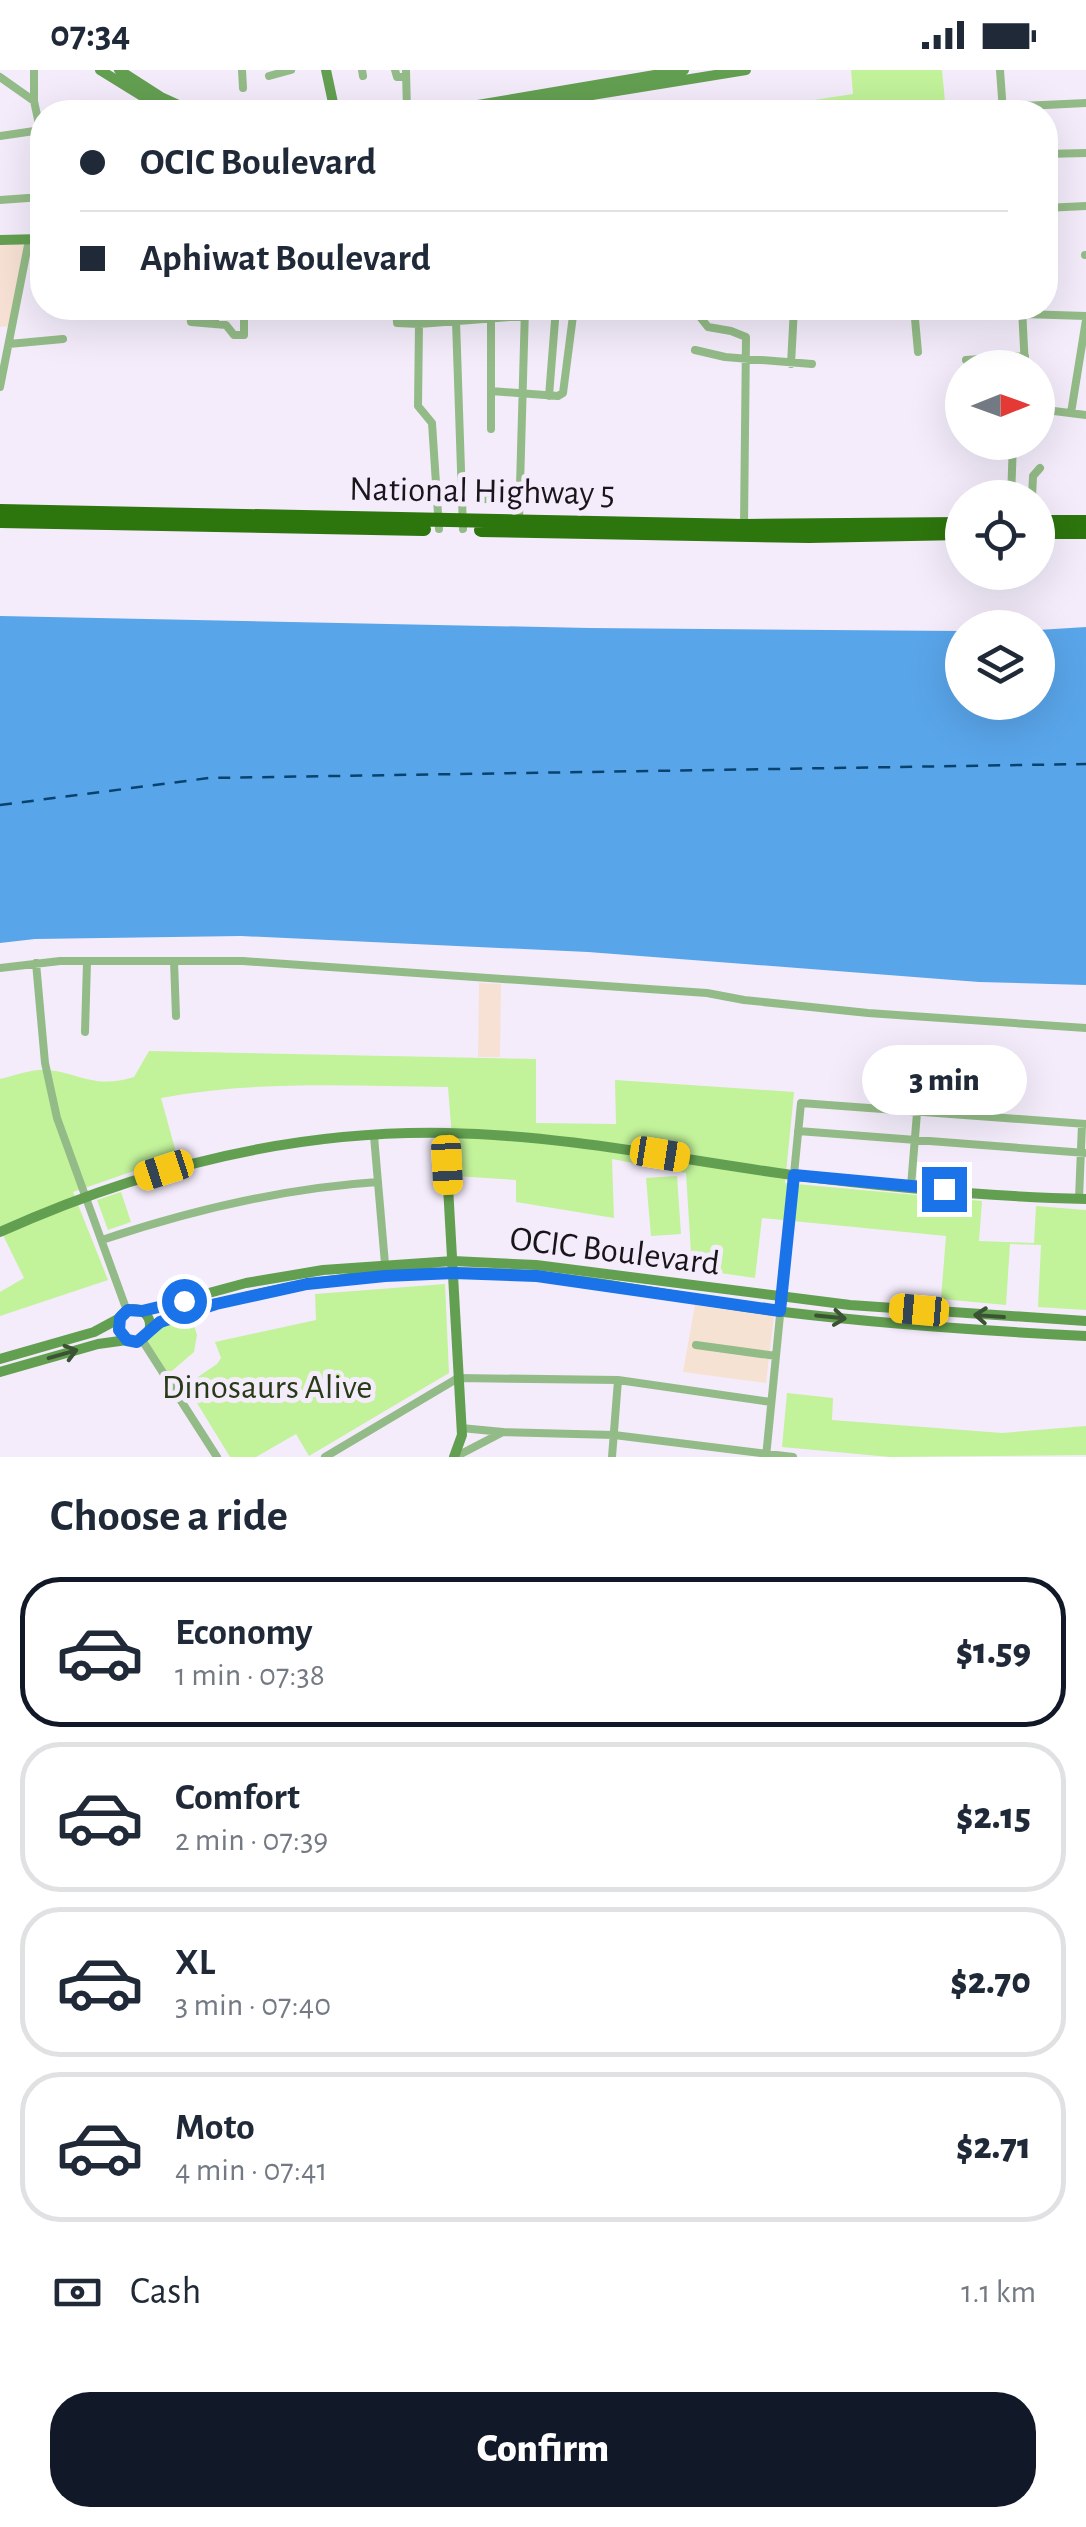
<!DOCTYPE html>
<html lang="en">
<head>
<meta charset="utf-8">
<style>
	body { margin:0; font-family:"Alegreya Sans",sans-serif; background:#f6f6f7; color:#1f2937; height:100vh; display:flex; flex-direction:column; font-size:38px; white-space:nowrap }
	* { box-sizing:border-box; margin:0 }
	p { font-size:32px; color:#747a83 }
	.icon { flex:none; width:55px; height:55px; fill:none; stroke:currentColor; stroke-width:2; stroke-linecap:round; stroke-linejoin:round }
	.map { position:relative; height:1387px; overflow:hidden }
	.panel { display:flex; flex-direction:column; background:#fff; flex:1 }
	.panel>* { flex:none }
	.hud { position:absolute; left:30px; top:30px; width:1028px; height:220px; border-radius:40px; box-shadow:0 10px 40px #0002; display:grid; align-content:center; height:220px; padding:0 50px; background:#fff }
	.needle { width:65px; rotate:89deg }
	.controls { position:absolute; left:945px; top:280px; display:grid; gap:20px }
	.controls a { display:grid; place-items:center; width:110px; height:110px; border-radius:50%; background:#fff; box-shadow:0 10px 40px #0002; font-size:50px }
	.end { position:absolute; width:45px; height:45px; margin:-22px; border:12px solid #1a73e8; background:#fff; box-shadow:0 0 0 5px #fff }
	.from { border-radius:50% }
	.bubble { position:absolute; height:70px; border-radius:35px; background:#fff; box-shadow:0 10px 40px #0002; font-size:32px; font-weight:800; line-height:70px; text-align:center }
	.car { position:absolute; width:30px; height:60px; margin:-30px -15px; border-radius:12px; box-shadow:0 0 8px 2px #0007; background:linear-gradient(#f5c518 24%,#345 0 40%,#f5c518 0 76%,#345 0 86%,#f5c518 0) }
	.hud b { display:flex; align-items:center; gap:35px; height:95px; font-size:38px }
	.hud b+b { border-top:2px solid #e0e1e3 }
	.hud i { width:25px; height:25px; background:#1f2937 }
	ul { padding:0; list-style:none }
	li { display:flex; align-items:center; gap:30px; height:150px; margin:0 20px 15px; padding:0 30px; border:5px solid #e0e1e3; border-radius:40px }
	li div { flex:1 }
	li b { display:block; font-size:38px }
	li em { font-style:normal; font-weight:800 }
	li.on { border-color:#111827 }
	li>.icon { width:90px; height:90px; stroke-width:1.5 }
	h2 { padding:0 50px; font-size:45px; line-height:120px }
	.pay { display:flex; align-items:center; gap:25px; height:110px; padding:0 50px; font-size:38px }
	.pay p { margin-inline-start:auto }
	.button { display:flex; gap:20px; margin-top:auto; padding:20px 50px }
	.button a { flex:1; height:115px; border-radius:40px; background:#111827; color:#fff; font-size:40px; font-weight:800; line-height:115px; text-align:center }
	.status { display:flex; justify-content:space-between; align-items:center; height:70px; padding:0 50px; background:#fff; direction:ltr }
	.status svg { height:28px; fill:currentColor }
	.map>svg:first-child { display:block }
	.commercial { fill:#f6e2d2 }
	.education { fill:#f7e1d4 }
	.green { fill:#c2f29a }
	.water { fill:#59a5ea }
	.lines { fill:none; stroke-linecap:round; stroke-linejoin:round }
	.ferry { stroke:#08436f; stroke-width:2.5; stroke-dasharray:12 10; stroke-linecap:butt }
	.street { stroke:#93bb87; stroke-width:8 }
	.secondary { stroke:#639f51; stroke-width:10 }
	.highway { stroke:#2d750d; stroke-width:14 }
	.oneway { stroke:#3a5433 }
	.route { stroke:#1a73e8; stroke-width:12 }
	.labels { text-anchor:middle; stroke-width:10; stroke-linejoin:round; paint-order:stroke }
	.street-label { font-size:35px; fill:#19161b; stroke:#f4ecfb }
	.park-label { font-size:35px; fill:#283b17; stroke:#f4ecfb }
</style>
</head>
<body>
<div class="status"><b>07:34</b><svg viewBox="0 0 49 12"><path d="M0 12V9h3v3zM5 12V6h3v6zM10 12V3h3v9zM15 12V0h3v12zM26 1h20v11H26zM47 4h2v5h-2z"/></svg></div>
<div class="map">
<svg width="1086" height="1387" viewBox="0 0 1086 1387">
	<rect width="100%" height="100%" fill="#f4ecfb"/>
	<path class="commercial" d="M695,1235L774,1246L766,1313L683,1302Z"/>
	<path class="education" d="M25,174L9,256L0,257V175Z
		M479,913L501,914L500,987H478Z"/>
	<path class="green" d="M851,0H942L946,42H737L853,24Z
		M149,981L536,989V1053L616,1054L615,1010L794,1022L785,1113L982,1131L979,1171L1034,1173L1036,1136L1086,1140V1240L1038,1237L1041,1175L1010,1174L1006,1235L941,1229L946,1166L762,1148L755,1208L692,1199L686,1103L612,1089L614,1148L516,1132V1110L455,1106L448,1017C352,1016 256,1010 161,1028L177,1086L73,1122L108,1210L0,1246V1222L24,1208L0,1159V1009C13,1006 26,1001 39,1000C73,998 91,1021 134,1007Z
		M677,1106L681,1164L651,1166L646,1108Z
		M121,1122L131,1152L108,1160L97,1130Z
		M445,1214L449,1303L309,1386L296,1364L256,1387H230L186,1315L217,1294L221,1288L215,1272L316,1250L315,1224Z
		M190,1242L197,1265L194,1282L166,1306L142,1270L150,1260Z
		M787,1323L833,1328L832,1350L1002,1363L1086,1356V1385L890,1387L782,1377Z"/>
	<path class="water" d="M0,546L589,558L962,561V632H1038V560L1086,557V915L979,912L588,882L241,866L35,869L0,873Z"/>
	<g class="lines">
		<path class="ferry" d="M0,735L209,708L1086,694"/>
		<path class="street" d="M34,0V31
			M242,0L243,18
			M362,0L363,6
			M395,0L397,7H406
			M406,0L407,42
			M1000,0L1003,42
			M269,6L291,0
			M0,7L34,31L42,68
			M568,24L571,42
			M1003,37L1086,33
			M0,66L41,60
			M1045,84L1086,83
			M0,130L42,127
			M1045,138L1086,136
			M37,170L42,137
			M1085,185H1086
			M189,238L191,252L226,255L234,265H244V248
			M396,238L397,253L419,254L624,238
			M693,238L708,257L731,261L746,267L744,456
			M914,238L918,282
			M1022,238L1025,298
			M1023,244L1086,246
			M491,246V359
			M456,251L463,459
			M215,254V238
			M419,254L418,336L432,353L439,459
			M9,274L63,269
			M695,280L725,287L812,294
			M966,290L1025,286
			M791,294L794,238
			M0,317L29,170
			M491,321L558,326L563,323L574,238
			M549,326L556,238
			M1038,339L1086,345
			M1071,343L1086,250
			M1011,428L1013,372
			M1032,428L1033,406L1040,398
			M484,429L520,431
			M519,452L525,238
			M174,891L176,946
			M36,893L45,993L57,1048L127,1241
			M0,898L60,891H243L707,923L744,930L868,943L1086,958
			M85,962L87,892
			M798,1061L1086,1083
			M374,1066L385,1194
			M911,1116L917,1043
			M1079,1129L1082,1054
			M102,1170C192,1140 283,1118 378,1112
			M142,1270L217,1387
			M696,1275L776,1286
			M461,1358L503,1362
			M325,1387L458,1308L618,1310L771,1332
			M455,1387L503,1362L614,1365L793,1387
			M612,1387L618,1310
			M766,1387L801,1033L1086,1054"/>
		<path class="secondary" d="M100,0L168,42
			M119,0L161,27L194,42
			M326,0L335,42
			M436,42L684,0
			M487,42L746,0
			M0,170L42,169
			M445,1063L462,1365L454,1387
			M0,1162C140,1099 292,1060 447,1063C563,1065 677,1089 792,1105C888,1117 989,1127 1086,1129
			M118 1255a16 16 0 1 1 32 0a16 16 0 1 1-32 0Z
			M142,1241L246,1213L323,1200L453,1191L536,1195L850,1235L1086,1251
			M150,1260C174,1241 212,1235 242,1228C354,1199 474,1196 588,1212C654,1221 718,1234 784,1242C884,1254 985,1261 1086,1266
			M0,1289L94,1262L120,1248
			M0,1302L98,1274L127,1270"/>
		<path class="highway" d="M0,441L744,456L962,454
			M0,451L424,459
			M1038,452H1086
			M481,460L809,466L962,463
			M1038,462H1086"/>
	</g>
	<defs><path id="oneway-shaft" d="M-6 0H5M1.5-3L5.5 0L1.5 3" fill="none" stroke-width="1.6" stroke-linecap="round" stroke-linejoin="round" transform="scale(2.5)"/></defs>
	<g class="oneway">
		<use href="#oneway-shaft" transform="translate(989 1246) rotate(-176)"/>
		<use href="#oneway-shaft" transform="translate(831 1247) rotate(6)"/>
		<use href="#oneway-shaft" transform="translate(63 1284) rotate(-16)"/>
	</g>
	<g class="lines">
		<path class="route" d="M184,1231L142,1241L128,1240L120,1248L119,1260L127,1270L137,1272L160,1252L216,1234L307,1214L385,1206L454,1203L537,1206L780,1241L794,1105L944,1119"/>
	</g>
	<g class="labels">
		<g class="street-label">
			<text transform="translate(482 420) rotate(1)" y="12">National Highway 5</text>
			<text transform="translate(615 1180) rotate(7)" y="12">OCIC Boulevard</text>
		</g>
		<g class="park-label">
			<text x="267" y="1328">Dinosaurs Alive</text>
		</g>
	</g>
</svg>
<div class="controls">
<a><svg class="needle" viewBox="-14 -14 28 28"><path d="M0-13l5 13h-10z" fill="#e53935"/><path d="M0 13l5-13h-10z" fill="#747a83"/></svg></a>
<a><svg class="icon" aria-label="locate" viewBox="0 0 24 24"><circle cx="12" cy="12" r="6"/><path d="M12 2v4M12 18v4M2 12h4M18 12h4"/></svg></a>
<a><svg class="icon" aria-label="layers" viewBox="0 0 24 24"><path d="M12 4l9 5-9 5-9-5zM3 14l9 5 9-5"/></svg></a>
</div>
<i class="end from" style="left:184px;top:1231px"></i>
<i class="end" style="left:944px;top:1119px"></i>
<div class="bubble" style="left:862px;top:975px;width:165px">3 min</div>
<i class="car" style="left:660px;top:1084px;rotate:99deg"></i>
<i class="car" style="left:447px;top:1095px;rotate:177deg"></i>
<i class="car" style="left:164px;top:1100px;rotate:252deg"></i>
<i class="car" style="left:919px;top:1240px;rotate:275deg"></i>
<div class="hud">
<b><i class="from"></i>OCIC Boulevard</b>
<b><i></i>Aphiwat Boulevard</b>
</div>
</div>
<section class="panel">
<h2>Choose a ride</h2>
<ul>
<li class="on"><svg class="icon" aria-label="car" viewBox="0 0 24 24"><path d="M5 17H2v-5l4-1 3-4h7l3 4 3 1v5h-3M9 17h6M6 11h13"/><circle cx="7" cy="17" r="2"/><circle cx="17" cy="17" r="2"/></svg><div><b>Economy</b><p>1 min · 07:38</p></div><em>$1.59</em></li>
<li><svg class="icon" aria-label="car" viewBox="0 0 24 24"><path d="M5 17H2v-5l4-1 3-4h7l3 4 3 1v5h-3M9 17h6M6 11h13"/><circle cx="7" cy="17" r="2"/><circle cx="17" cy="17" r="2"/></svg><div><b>Comfort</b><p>2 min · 07:39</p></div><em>$2.15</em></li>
<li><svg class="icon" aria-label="car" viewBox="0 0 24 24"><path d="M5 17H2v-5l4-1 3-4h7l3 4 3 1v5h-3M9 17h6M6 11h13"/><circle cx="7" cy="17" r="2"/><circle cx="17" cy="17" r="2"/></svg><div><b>XL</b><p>3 min · 07:40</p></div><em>$2.70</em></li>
<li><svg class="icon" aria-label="car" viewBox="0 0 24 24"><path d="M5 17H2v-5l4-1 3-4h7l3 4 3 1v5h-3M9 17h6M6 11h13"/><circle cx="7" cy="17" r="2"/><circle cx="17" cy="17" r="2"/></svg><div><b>Moto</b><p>4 min · 07:41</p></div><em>$2.71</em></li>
</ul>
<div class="pay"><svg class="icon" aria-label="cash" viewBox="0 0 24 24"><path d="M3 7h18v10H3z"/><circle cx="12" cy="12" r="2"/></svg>Cash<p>1.1 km</p></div>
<div class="button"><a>Confirm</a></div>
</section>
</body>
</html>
